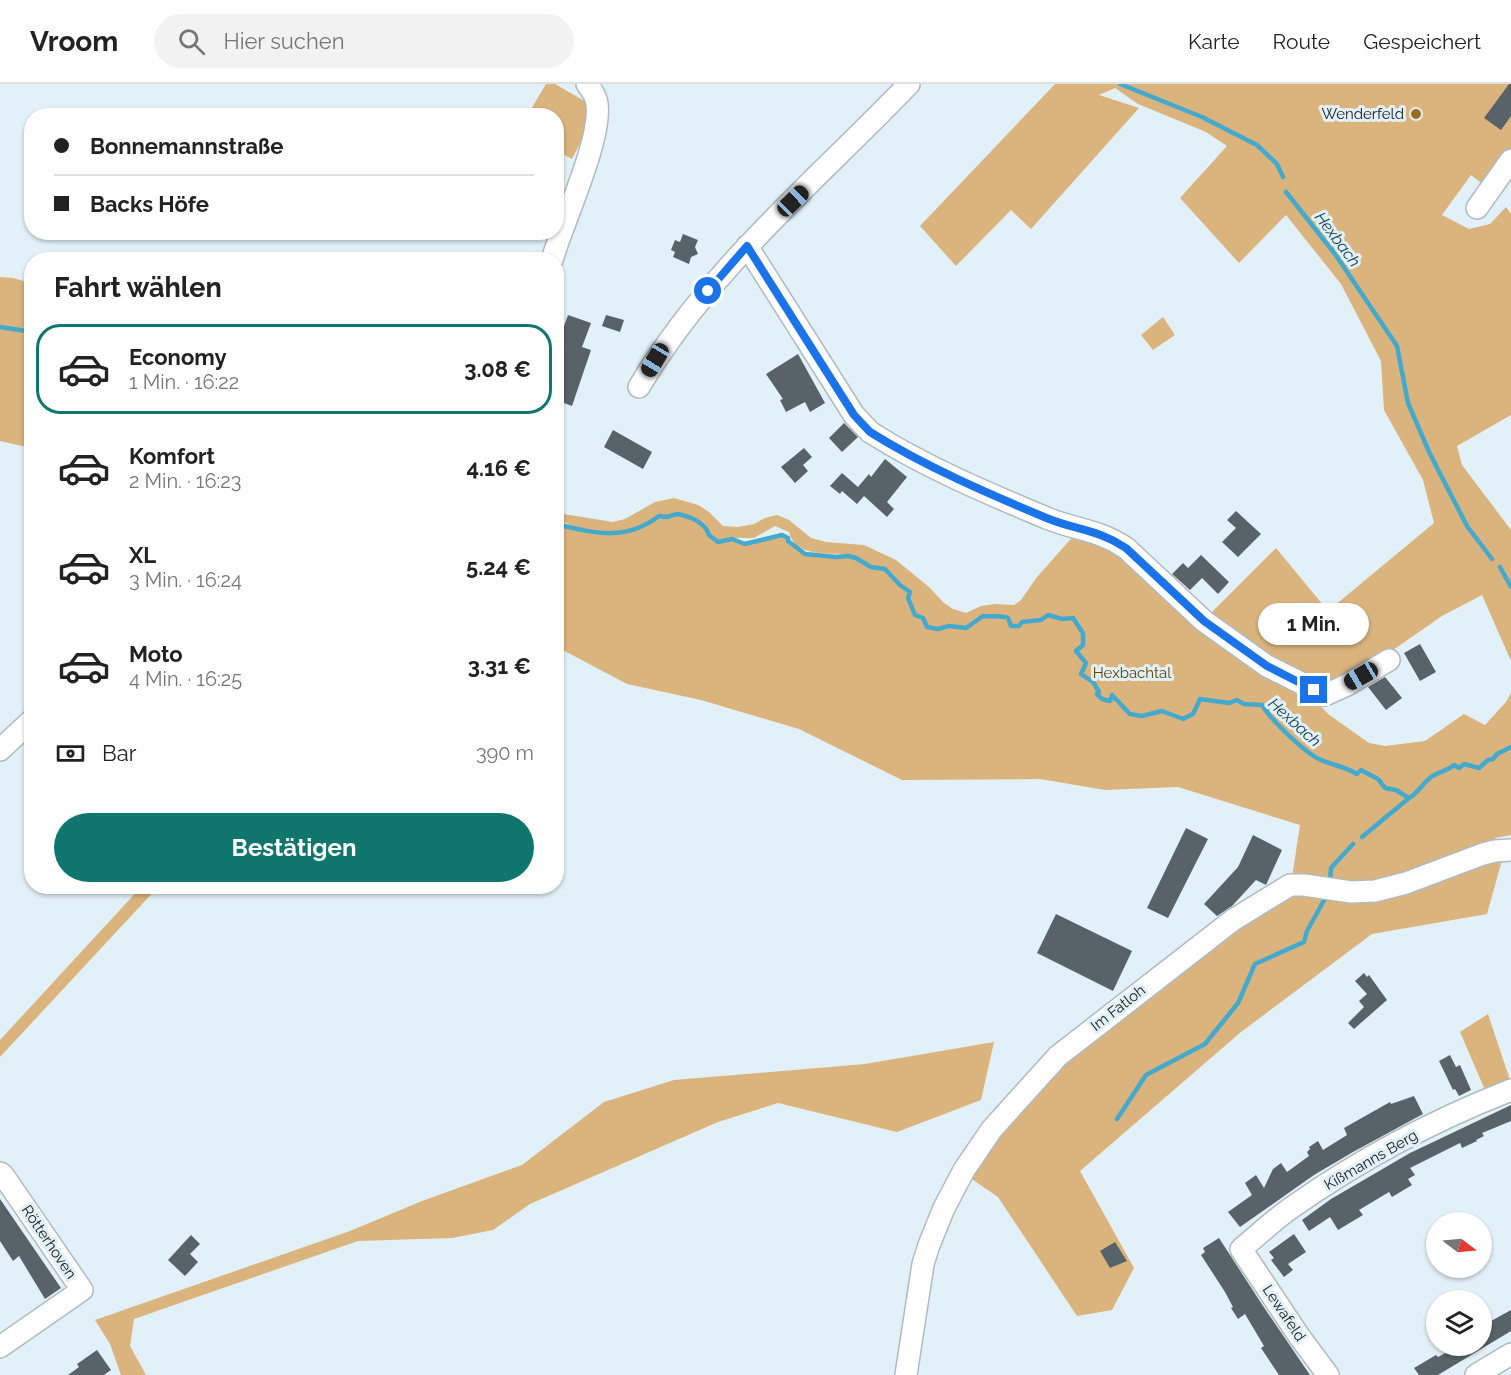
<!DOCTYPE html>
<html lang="de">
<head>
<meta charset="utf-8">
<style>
	body { margin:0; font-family:Raleway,sans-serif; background:#f2f2f2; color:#222; height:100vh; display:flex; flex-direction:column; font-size:22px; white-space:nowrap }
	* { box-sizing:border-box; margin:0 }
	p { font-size:20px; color:#767676 }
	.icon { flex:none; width:33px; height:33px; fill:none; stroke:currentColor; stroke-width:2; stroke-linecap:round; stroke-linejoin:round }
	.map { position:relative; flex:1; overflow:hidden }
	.drawer { position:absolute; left:24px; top:168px; width:540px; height:642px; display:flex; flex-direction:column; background:#fff; border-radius:24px; box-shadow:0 2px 4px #0004 }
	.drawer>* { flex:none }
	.top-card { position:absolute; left:24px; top:24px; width:540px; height:132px; border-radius:24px; box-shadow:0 2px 4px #0004; display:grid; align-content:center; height:132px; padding:0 30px; background:#fff }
	.needle { width:39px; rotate:106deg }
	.fabs { position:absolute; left:1426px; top:1128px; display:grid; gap:12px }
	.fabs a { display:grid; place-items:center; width:66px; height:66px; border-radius:50%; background:#fff; box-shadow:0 2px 4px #0004; font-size:30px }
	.end { position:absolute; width:27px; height:27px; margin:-14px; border:8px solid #1a73e8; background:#fff; box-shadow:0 0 0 3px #fff }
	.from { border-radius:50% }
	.bubble { position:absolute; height:42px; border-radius:21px; background:#fff; box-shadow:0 2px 4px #0004; font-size:20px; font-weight:700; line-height:42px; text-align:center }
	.car { position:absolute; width:18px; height:36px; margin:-18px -9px; border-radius:8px; box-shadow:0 0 4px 2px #0007; background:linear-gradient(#222 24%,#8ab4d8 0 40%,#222 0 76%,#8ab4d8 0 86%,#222 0) }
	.top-card b { display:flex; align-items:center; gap:21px; height:57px; font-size:22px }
	.top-card b+b { border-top:2px solid #e0e0e0 }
	.top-card i { width:15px; height:15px; background:#222 }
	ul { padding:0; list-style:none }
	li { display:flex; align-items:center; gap:18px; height:90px; margin:0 12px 9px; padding:0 18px; border:3px solid transparent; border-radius:24px }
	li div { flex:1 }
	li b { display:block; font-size:22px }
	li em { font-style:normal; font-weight:700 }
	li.selected { border-color:#0f766e }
	li>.icon { width:54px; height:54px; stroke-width:1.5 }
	h2 { padding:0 30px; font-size:27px; line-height:72px }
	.pay { display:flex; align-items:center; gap:15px; height:66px; padding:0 30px; font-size:22px }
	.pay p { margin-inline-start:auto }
	.cta { display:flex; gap:12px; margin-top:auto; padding:12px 30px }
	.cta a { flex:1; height:69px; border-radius:36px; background:#0f766e; color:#fff; font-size:24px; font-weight:700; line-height:69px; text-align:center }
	header { display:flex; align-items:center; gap:36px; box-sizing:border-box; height:84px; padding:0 30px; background:#fff; border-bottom:2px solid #e0e0e0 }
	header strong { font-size:28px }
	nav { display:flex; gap:33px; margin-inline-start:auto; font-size:21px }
	.search { width:420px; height:54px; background:#f2f2f2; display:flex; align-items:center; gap:15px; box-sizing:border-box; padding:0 21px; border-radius:33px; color:#767676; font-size:22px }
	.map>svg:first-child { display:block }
	.green { fill:#dab37d; fill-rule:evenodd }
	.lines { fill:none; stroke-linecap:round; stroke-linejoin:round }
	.stream { stroke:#43aace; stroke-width:4.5 }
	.building { fill:#576368 }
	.minor-casing { stroke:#aebbc1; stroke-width:24 }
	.minor { stroke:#fff; stroke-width:21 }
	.route { stroke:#1a73e8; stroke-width:8 }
	.poi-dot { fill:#9d6e21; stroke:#e2f1f7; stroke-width:2 }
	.labels { text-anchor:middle; stroke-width:6; stroke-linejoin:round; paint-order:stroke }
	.poi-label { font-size:15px; fill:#151a1c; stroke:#e2f1f7; text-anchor:end }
	.park-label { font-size:15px; fill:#624106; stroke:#e2f1f7 }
	.street-label { font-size:15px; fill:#151a1c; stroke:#e2f1f7 }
	.water-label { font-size:16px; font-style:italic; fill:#113e4e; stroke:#e2f1f7 }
</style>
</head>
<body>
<header>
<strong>Vroom</strong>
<div class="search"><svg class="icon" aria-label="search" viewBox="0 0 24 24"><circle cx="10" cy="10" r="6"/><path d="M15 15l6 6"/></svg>Hier suchen</div>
<nav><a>Karte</a><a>Route</a><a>Gespeichert</a></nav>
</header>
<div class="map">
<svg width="1511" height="1291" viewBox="0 0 1511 1291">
	<rect width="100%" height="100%" fill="#e2f1f7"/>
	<path class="green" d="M546,0H555L588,19L587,46L572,75L557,67L556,32H527Z
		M1055,0H1511V67L1485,102L1471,91L1442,131L1469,145L1490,140L1506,123L1511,130V331L1457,362L1462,381L1511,446V577L1482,511L1442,532L1347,598L1322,602L1301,595L1207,533L1276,464L1328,527L1434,439L1423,396L1384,326L1381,277L1341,200L1286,131L1239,179L1180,114L1227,62L1206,48L1138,20L1115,4L1099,11L1139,24L1031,145L1011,126L956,182L920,142Z
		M0,193L13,194L31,199V364L0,357Z
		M1163,233L1175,251L1153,266L1141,251Z
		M674,414L698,421L709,428L723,442L738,443L754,440L765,434L777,431L789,436L811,454L826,458L864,461L896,476L929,503L944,519L953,525L966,529L981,522L995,520L1014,521L1021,516L1037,493L1077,448L1092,451L1309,609L1328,630L1369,659L1385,662L1425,657L1464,630L1485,641L1506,618L1511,609V751L1495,754L1502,776L1487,830L1372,850L1241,948L1080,1087L1134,1184L1112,1226L1077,1232L998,1113L963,1089L1016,1018L1291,800L1300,741L1178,703L1105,706L1040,695L902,696L799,645L701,616L627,600L557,563L556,441L574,444L566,439L557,438V429L613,438L625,435L655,418ZM775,442L789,448C795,475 832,468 852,471L854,473C847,472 842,474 835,474C808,475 799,465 779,450L752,461L734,454H754Z
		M142,802L158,803L0,973V956Z
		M1488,930L1510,996L1485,1006L1460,948Z
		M994,958L981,1016L897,1048L778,1019L718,1038L530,1120L493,1146L452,1154L358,1157L134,1235L130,1262L146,1291H121L110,1260L95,1236L350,1147L422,1117L522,1081L604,1018L674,996L865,980Z"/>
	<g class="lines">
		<path class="stream" d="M1120,0L1202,33L1257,61L1277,80L1283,93
			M1286,108L1335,170L1397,262L1408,319L1430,370L1467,442L1492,475
			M0,243L32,248
			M556,440C594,449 625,458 659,432L667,433L677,430C689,432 705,438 709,451L718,458L732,455L745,460L782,451L788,454V457L805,470L836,473L848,472L856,474L871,483L885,485L900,501L910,508L908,514L915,531L923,534L927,543L938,545L949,542L966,544L983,532C991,533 1001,531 1008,534L1011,542H1019L1022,538L1041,536L1048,531L1062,535L1073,534L1083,549V561L1076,567L1086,579L1081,590L1093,598L1099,608L1097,610L1102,615L1110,617L1112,611L1130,630L1142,632L1162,627L1183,635L1193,630L1200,615L1229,619L1237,616L1244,620L1262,621C1272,637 1305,669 1321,676C1333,681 1346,683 1357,690L1361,686L1378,695L1385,704L1396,706L1409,714C1418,709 1423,699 1431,693C1438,688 1447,687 1454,681L1459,684L1464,680L1479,684L1488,676L1493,675L1497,670L1511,663
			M1500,483L1511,503
			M1362,753L1409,714
			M1330,797L1331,784L1353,760
			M1117,1035L1146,991L1205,960L1238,919L1255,880L1304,858L1307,847L1327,811"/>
	</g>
	<path class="building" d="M1509,0H1511V32L1501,46L1484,34Z
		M683,150L698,156L695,163L698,170L691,173L689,180L673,173L675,168L671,166L675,156L680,158Z
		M568,231L591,239L582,263L591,266L572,322L556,316V264Z
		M606,231L624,236L620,248L602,242Z
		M798,270L825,319L810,328L805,318L786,328L780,316L783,315L766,290Z
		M844,339L858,353L842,368L829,354Z
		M613,346L652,368L643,385L604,363Z
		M804,364L812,373L803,381L808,387L795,399L781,383Z
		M885,375L907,393L887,418L894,425L887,433L864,412L857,420L842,407L840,410L830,402L842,389L858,403L869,390L871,393Z
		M1236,427L1261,450L1238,473L1222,458L1236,444L1227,436Z
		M1201,471L1229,498L1218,510L1202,494L1190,506L1172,490L1183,479L1188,484Z
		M1420,560L1436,588L1420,597L1404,569Z
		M1385,593L1402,614L1386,626L1368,603Z
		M1186,744L1208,755L1168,834L1147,824Z
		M1253,751L1282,766L1266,801L1256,796L1232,822L1217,832L1204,820L1238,783Z
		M1056,830L1132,867L1113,907L1037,869Z
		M1364,889L1367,893L1369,891L1387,916L1354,945L1348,939L1364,923L1359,917L1367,910L1355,897Z
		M1450,971L1456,983L1460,981L1471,1006L1459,1012L1455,1005L1453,1006L1439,977Z
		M1414,1012L1423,1030L1353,1068L1314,1091L1240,1143L1228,1128L1252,1111L1245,1099L1256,1091L1264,1104L1273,1085L1281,1079L1287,1088L1309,1072L1307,1068L1310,1065L1309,1063L1318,1057L1323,1066L1347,1051L1344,1044L1390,1018L1391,1020Z
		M1511,1021V1037L1482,1049L1484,1052L1476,1056L1477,1057L1462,1064L1460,1059L1410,1084L1415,1091L1408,1095L1412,1101L1392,1113L1389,1108L1359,1126L1363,1131L1338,1146L1330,1133L1309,1147L1302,1136L1331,1115L1410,1069Z
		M0,1115L61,1204L45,1215L19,1172L13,1177L0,1157Z
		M1294,1150L1306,1168L1288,1180L1293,1186L1284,1193L1271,1176L1274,1174L1269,1168Z
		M191,1151L200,1160L190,1170L198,1178L185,1192L168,1176Z
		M1219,1154L1263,1222L1310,1291H1279L1261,1264L1264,1262L1245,1230L1238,1235L1231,1224L1233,1223L1225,1208L1201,1171L1205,1168L1203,1164Z
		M1115,1158L1127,1177L1110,1184L1100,1167Z
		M1511,1226V1247L1438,1291H1419L1414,1284L1436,1271L1438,1273L1458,1262H1482V1242Z
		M97,1266L111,1286L104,1291H68L79,1283L77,1280Z"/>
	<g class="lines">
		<g class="minor-casing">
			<path id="minor" d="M1477,124L1511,76
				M747,162L854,331L870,348C925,383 989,410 1049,435C1077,446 1099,446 1126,464L1204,537L1267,582L1325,611L1347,601L1389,576
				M552,176C563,138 602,55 597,20C596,12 592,6 587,0
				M639,303C708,186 815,98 909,0
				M0,666L32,636
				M0,1089L3,1091L82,1206L0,1263
				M906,1291L923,1180L929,1161L944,1124L964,1086L992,1045L1058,972L1233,836L1290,801H1304L1351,808L1375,807L1406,799L1483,770L1495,767L1511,766
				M1328,1291L1299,1252L1241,1165C1258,1151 1274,1136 1291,1124C1359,1076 1434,1036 1511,1006
				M1476,1291L1511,1270"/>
		</g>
		<use href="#minor" class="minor"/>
	</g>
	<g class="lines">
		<path class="route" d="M708,207L747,162L854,331L870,348C924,382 989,410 1049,435C1077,446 1099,446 1126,464L1204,537L1267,582L1314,606"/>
	</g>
	<circle class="poi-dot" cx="1416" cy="30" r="6"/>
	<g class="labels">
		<g class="poi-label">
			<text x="1404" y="35">Wenderfeld</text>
		</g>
		<g class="park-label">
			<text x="1132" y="594">Hexbachtal</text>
		</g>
		<g class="street-label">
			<text transform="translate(1118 924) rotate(-38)" y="5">Im Fatloh</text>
			<text transform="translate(1371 1076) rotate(-30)" y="5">Kißmanns Berg</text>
			<text transform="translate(49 1158) rotate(56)" y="5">Rötterhoven</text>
			<text transform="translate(1284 1229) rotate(56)" y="5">Lewafeld</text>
		</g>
		<g class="water-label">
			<text transform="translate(1338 155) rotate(53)" y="6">Hexbach</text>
			<text transform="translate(1295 638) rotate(42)" y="6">Hexbach</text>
		</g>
	</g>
</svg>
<div class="fabs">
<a><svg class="needle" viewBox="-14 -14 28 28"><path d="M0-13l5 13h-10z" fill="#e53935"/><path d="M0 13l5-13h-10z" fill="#767676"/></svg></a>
<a><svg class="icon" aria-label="layers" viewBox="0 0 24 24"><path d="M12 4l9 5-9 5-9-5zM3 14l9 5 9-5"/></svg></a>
</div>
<i class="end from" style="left:708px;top:207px"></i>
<i class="end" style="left:1314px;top:606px"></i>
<div class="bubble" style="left:1258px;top:519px;width:111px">1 Min.</div>
<i class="car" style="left:793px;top:117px;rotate:46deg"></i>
<i class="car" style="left:655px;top:276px;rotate:211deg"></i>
<i class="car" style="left:1361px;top:592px;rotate:240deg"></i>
<div class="top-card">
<b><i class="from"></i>Bonnemannstraße</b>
<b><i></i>Backs Höfe</b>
</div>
<section class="drawer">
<h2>Fahrt wählen</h2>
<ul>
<li class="selected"><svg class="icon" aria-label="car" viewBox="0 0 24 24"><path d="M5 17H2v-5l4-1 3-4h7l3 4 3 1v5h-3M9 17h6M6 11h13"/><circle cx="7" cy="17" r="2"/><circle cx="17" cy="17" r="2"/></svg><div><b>Economy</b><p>1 Min. · 16:22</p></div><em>3.08 €</em></li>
<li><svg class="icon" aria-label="car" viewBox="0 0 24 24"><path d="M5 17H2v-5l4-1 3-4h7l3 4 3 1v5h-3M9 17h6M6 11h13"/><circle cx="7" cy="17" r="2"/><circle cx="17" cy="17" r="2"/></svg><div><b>Komfort</b><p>2 Min. · 16:23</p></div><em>4.16 €</em></li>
<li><svg class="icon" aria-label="car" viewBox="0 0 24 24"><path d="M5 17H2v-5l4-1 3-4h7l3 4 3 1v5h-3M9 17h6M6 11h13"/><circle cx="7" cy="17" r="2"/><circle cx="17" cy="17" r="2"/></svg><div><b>XL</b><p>3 Min. · 16:24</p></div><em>5.24 €</em></li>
<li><svg class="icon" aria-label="car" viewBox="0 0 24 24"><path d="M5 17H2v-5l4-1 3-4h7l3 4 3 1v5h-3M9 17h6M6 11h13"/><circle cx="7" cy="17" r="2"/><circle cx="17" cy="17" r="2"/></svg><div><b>Moto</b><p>4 Min. · 16:25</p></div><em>3.31 €</em></li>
</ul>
<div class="pay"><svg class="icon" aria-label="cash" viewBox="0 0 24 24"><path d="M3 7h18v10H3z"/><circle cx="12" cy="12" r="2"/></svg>Bar<p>390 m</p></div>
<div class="cta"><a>Bestätigen</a></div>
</section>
</div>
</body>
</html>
